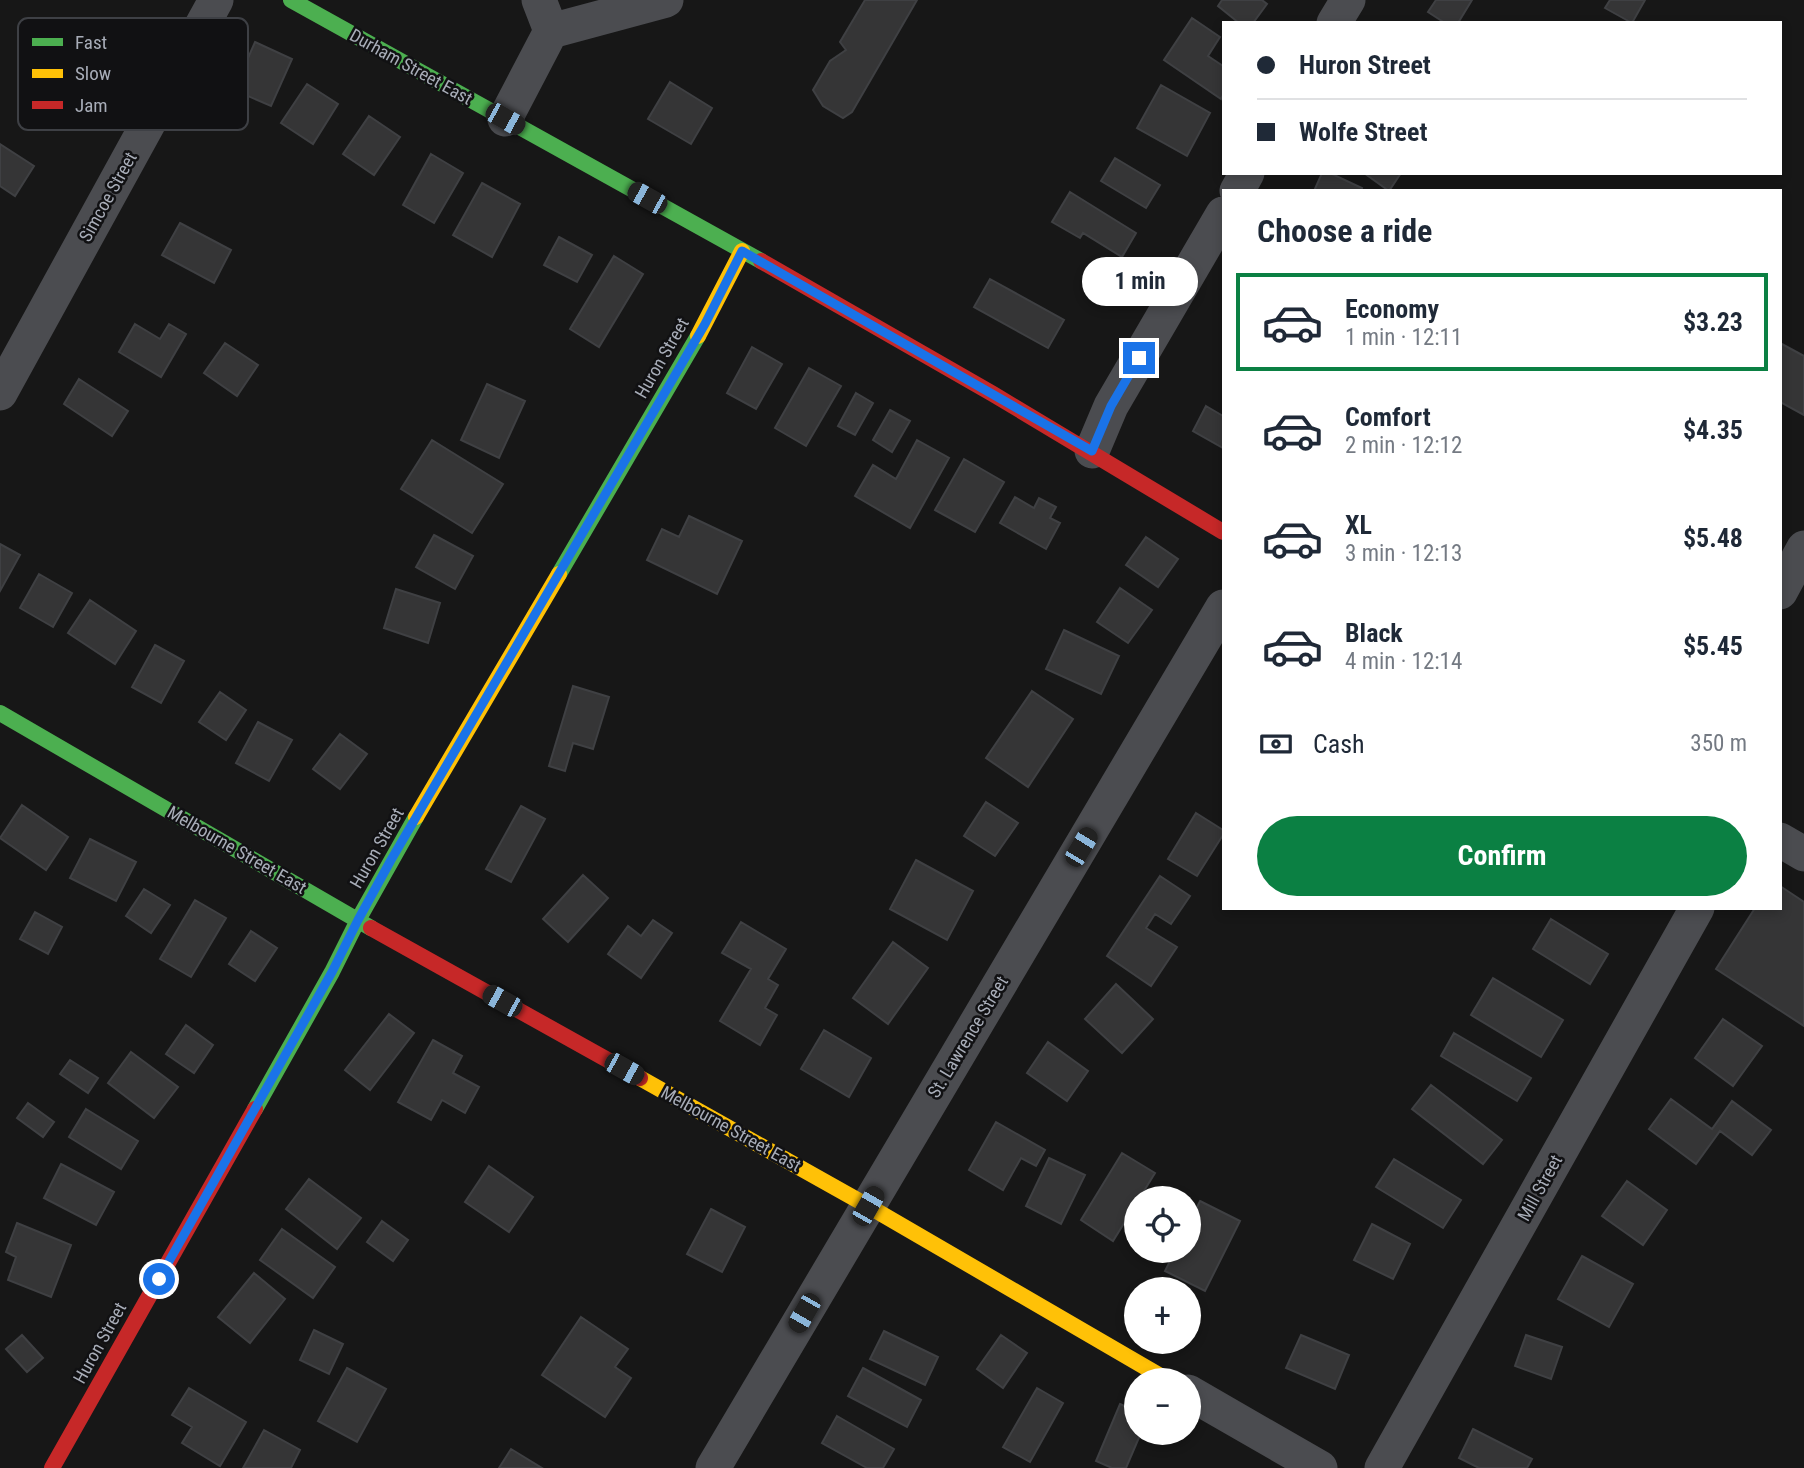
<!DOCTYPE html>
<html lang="en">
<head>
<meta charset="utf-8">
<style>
	body { margin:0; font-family:"Roboto Condensed",sans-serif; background:#f6f6f7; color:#1f2937; height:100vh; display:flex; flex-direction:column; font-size:26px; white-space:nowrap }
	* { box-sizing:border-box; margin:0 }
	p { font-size:23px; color:#747a83 }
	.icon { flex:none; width:38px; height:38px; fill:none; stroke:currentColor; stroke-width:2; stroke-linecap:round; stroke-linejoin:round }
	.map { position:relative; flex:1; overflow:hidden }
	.drawer { position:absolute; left:1222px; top:189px; width:560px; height:721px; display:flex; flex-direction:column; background:#fff; border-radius:0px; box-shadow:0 4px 10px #0003 }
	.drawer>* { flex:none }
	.banner { position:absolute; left:1222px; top:21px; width:560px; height:154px; border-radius:0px; box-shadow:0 4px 10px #0003; display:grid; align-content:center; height:154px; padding:0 35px; background:#fff }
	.tools { position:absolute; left:1124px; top:1186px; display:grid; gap:14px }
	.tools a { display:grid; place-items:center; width:77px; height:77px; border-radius:50%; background:#fff; box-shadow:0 4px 10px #0003; font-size:35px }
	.end { position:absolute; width:32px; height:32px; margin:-16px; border:9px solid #1a73e8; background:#fff; box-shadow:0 0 0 4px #fff }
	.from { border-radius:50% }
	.bubble { position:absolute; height:49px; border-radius:24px; background:#fff; box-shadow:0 4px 10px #0003; font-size:23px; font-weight:700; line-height:49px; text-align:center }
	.car { position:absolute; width:21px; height:42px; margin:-21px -10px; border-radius:9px; box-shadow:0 0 5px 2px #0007; background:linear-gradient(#222 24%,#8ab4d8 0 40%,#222 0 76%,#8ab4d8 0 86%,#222 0) }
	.banner b { display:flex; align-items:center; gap:24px; height:66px; font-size:26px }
	.banner b+b { border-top:2px solid #e0e1e3 }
	.banner i { width:18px; height:18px; background:#1f2937 }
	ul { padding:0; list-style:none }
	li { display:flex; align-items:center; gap:21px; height:98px; margin:0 14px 10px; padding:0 21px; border:4px solid transparent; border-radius:0px }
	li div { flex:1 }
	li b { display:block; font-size:26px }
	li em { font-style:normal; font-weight:700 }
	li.active { border-color:#0b8043 }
	li>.icon { width:63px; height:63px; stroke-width:1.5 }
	h2 { padding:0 35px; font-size:32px; line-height:84px }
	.pay { display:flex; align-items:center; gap:18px; height:77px; padding:0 35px; font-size:26px }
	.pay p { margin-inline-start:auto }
	.primary-button { display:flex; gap:14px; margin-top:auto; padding:14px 35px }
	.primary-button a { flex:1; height:80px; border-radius:42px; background:#0b8043; color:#fff; font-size:28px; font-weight:700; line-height:80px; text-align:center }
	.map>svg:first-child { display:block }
	.building { fill:#353536; stroke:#3f4043; stroke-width:2 }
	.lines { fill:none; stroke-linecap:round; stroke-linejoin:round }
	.street { stroke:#4b4c50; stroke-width:35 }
	.fast { stroke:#4caf50; stroke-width:16 }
	.slow { stroke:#ffc107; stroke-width:16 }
	.jam { stroke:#c62828; stroke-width:16 }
	.route { stroke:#1a73e8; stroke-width:9 }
	.labels { text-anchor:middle; stroke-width:5; stroke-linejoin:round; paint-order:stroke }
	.street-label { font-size:18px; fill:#a8adb8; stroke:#111113 }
	.key { fill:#111113; stroke:#3e4045; stroke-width:2 }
	.key-label { font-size:19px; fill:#a8adb8 }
</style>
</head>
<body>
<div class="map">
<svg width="1804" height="1468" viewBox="0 0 1804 1468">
	<rect width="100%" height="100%" fill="#171717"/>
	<path class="building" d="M865,0H917L852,112L843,118L823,106L813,90L830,61L846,50L840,42Z
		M1222,0H1262L1267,4L1253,23H1239L1218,6Z
		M1436,0H1472L1458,23H1445L1428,12Z
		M1610,0H1645L1632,23L1605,8Z
		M1192,18L1220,37L1208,56L1223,66V95L1221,99L1164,60Z
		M255,42L292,59L271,106L234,90Z
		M670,82L712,108L691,144L648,119Z
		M307,84L338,104L313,144L281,123Z
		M1161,85L1210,113L1187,156L1137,128Z
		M369,116L400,137L374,175L343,154Z
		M0,144L34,166L15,196L0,186Z
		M431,154L463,173L434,223L403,205Z
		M1115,158L1160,185L1146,208L1101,181Z
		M1322,173H1330L1362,188L1361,191H1314Z
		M1364,173H1401L1389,191Z
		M482,183L520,204L492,257L453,235Z
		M1070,192L1136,233L1122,257L1083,233L1080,238L1052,222Z
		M180,223L231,250L214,283L162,255Z
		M559,237L592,255L577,282L544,265Z
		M614,256L643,274L599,347L570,329Z
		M990,279L1064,320L1048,348L974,307Z
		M135,324L160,339L169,324L186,334L161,377L119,352Z
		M225,343L258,365L237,396L204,373Z
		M1780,343L1804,356V415L1780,402Z
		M752,347L782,364L756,409L727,393Z
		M809,368L841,386L806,446L775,428Z
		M79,379L128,411L112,436L64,404Z
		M487,384L525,401L499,458L461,440Z
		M856,393L873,403L855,435L838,426Z
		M1206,406L1223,416V448L1193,431Z
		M890,410L910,421L892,452L873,440Z
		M432,440L503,484L472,533L401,489Z
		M917,440L949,458L910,528L855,496L873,465L896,479Z
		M964,459L1004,482L975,532L935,510Z
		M1015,497L1034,508L1039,498L1056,507L1050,518L1060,523L1046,549L1000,523Z
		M689,516L742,541L717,594L647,560L662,529L679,537Z
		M434,535L473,556L455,589L416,567Z
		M1146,537L1178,559L1158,587L1126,565Z
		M0,544L20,555L0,591Z
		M39,574L72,593L53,627L20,608Z
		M1120,588L1152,610L1128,643L1097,622Z
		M396,589L440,603L428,643L384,628Z
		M90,600L136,631L115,664L68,633Z
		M1064,630L1119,656L1101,694L1046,669Z
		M155,645L184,661L161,703L132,687Z
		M573,686L609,697L593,749L573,743L565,771L549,766Z
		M1032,691L1073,719L1028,787L986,758Z
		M220,692L246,710L226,740L199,722Z
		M258,722L292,740L269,781L236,763Z
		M340,734L367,754L340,789L313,769Z
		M986,802L1018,823L995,856L964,836Z
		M22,805L68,837L46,870L0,838Z
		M521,806L545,819L511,882L486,869Z
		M1196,813L1223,830V835L1197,876L1168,859Z
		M90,839L136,862L116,901L70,878Z
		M916,860L973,891L947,940L890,909Z
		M583,875L608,898L568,942L543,919Z
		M1160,876L1190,896L1171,924L1155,914L1146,928L1177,947L1151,986L1107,956Z
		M1780,886L1804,902V1026L1716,969L1755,908H1780Z
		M144,889L170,905L151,933L126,916Z
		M195,900L226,918L191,977L160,959Z
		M35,912L62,927L48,954L20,939Z
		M1551,919L1608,954L1590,984L1533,949Z
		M653,920L672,933L641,978L608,954L628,926L641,936Z
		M741,922L786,949L768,979L778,985L765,1008L777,1015L760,1045L720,1021L751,969L722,953Z
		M251,931L277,948L255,981L229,964Z
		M893,942L928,968L888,1024L853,998Z
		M1493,978L1563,1020L1541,1057L1471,1015Z
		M1116,984L1153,1019L1122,1053L1085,1019Z
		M389,1014L414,1033L370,1090L345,1070Z
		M1723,1019L1762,1046L1733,1086L1695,1058Z
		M186,1025L213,1045L194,1073L166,1054Z
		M824,1030L871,1058L849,1097L801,1069Z
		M1454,1033L1531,1078L1517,1101L1441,1056Z
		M433,1040L462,1056L453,1073L479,1087L465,1113L442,1100L431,1120L398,1102Z
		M1048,1042L1088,1071L1067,1101L1027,1073Z
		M131,1052L178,1087L154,1118L108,1083Z
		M70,1060L98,1078L88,1093L60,1074Z
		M1431,1085L1502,1140L1483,1164L1412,1109Z
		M1671,1099L1712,1129L1732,1101L1771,1130L1752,1155L1720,1131L1696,1164L1649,1129Z
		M28,1103L54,1122L43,1137L17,1118Z
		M86,1109L138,1141L121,1169L69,1137Z
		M996,1122L1045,1150L1036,1166L1021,1158L1003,1190L969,1170Z
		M1122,1153L1155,1173L1139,1199H1136V1204L1113,1241L1081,1220Z
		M1049,1158L1085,1175L1061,1224L1026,1206Z
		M1394,1159L1461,1200L1443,1228L1376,1187Z
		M61,1164L114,1192L96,1225L44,1198Z
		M489,1166L533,1197L509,1232L465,1202Z
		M309,1179L361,1218L337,1249L286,1209Z
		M1627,1181L1667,1210L1643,1245L1602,1216Z
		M1200,1201L1240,1221L1205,1291L1165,1271L1175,1251H1188V1225Z
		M711,1209L745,1227L722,1272L687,1254Z
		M382,1221L408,1240L393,1261L367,1242Z
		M17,1223L71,1245L51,1297L8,1280L16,1257L6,1252Z
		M1372,1224L1410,1244L1393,1279L1354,1260Z
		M282,1229L335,1267L313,1298L260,1260Z
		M1582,1256L1633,1284L1609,1327L1558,1299Z
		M254,1273L285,1299L250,1343L218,1317Z
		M581,1317L628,1349L615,1367L631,1378L605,1417L542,1375Z
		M314,1330L343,1344L329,1374L300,1360Z
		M884,1331L938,1357L925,1385L870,1359Z
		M22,1335L43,1358L27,1372L6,1349Z
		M1001,1335L1027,1353L1003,1388L977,1369Z
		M1301,1335L1349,1355L1335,1389L1286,1368Z
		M1526,1335L1562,1347L1551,1379L1515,1366Z
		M347,1368L386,1389L357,1442L318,1421Z
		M863,1368L921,1400L907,1427L848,1396Z
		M189,1388L246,1422L220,1466L182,1443L192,1427L172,1415Z
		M1037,1388L1063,1403L1030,1462L1003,1447Z
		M1120,1404L1136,1411V1433H1141L1126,1468H1112L1096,1461Z
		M837,1416L894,1449L883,1468H867L822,1443Z
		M1473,1429L1532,1459L1527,1468H1479L1459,1458Z
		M264,1430L300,1450L291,1468H243Z
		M511,1449L542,1468H499Z"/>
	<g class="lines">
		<path class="street" d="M1334,23L1348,0
			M551,31L666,0
			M505,119L551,31L539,0
			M1237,191L1247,173
			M0,393L216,0
			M1092,451L1111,406L1223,214
			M1780,592L1804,548
			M1780,840L1804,854
			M1188,1392L1320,1468
			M713,1468L1223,607
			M1382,1468L1697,908"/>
		<path class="fast" d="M291,0L761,261
			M559,574L698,336
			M0,713L371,928
			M255,1109L332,972L358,920L416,817"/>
		<path class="slow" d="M698,336L742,251
			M416,817L559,574
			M640,1078L868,1206L1169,1381"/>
		<path class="jam" d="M761,261L993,394L1223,532
			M371,928L640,1078
			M52,1468L255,1109"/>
	</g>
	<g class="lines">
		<path class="route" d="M159,1279L332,972L358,920L391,860L705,324L742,251L1092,451L1111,406L1139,358"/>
	</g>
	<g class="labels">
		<g class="street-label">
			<text transform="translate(411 67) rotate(29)" y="6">Durham Street East</text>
			<text transform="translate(108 197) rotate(-61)" y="6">Simcoe Street</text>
			<text transform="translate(662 358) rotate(-60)" y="6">Huron Street</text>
			<text transform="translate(377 848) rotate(-60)" y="6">Huron Street</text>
			<text transform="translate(237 850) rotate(30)" y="6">Melbourne Street East</text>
			<text transform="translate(968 1037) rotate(-59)" y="6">St. Lawrence Street</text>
			<text transform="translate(731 1129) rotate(29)" y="6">Melbourne Street East</text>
			<text transform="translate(1540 1188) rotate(-61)" y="6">Mill Street</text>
			<text transform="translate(100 1343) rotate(-61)" y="6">Huron Street</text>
		</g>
	</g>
	<rect x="18" y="18" width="230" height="112" rx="10" class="key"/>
	<rect x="32" y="38" width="31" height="8" fill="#4caf50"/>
	<rect x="32" y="69" width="31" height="9" fill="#ffc107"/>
	<rect x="32" y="101" width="31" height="8" fill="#c62828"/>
	<g class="key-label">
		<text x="75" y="49">Fast</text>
		<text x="75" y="80">Slow</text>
		<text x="75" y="112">Jam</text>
	</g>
</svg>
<div class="tools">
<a><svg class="icon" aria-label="locate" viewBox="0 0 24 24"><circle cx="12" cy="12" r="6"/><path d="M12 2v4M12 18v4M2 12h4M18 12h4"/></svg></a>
<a>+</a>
<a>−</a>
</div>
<i class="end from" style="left:159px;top:1279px"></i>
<i class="end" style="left:1139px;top:358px"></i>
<div class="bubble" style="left:1082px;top:257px;width:116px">1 min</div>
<i class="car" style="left:505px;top:119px;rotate:119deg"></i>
<i class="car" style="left:647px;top:198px;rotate:299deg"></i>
<i class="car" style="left:1081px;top:847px;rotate:31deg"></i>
<i class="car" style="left:502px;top:1001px;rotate:299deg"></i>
<i class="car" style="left:624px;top:1069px;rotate:119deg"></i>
<i class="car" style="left:868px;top:1206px;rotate:30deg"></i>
<i class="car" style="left:804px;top:1313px;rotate:210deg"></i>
<div class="banner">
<b><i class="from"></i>Huron Street</b>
<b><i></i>Wolfe Street</b>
</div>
<section class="drawer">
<h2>Choose a ride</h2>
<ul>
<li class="active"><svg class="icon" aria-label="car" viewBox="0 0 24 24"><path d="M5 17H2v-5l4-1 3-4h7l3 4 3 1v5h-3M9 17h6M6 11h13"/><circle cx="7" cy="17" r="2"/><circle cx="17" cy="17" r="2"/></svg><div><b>Economy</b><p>1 min · 12:11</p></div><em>$3.23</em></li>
<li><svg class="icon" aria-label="car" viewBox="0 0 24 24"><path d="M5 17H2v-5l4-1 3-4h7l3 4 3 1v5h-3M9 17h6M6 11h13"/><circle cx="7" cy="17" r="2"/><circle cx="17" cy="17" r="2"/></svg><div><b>Comfort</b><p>2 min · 12:12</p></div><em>$4.35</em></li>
<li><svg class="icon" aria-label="car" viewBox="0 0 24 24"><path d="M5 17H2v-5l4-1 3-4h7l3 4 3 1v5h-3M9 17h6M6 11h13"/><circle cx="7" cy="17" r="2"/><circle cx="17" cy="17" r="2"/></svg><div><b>XL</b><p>3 min · 12:13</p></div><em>$5.48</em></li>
<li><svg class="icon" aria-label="car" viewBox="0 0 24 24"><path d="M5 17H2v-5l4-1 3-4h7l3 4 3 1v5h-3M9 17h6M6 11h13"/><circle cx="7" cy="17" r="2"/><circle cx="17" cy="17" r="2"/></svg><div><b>Black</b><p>4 min · 12:14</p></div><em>$5.45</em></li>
</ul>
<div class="pay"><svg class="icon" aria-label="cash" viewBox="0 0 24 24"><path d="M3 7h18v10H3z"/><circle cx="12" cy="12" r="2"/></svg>Cash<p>350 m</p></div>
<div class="primary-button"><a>Confirm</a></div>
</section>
</div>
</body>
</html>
